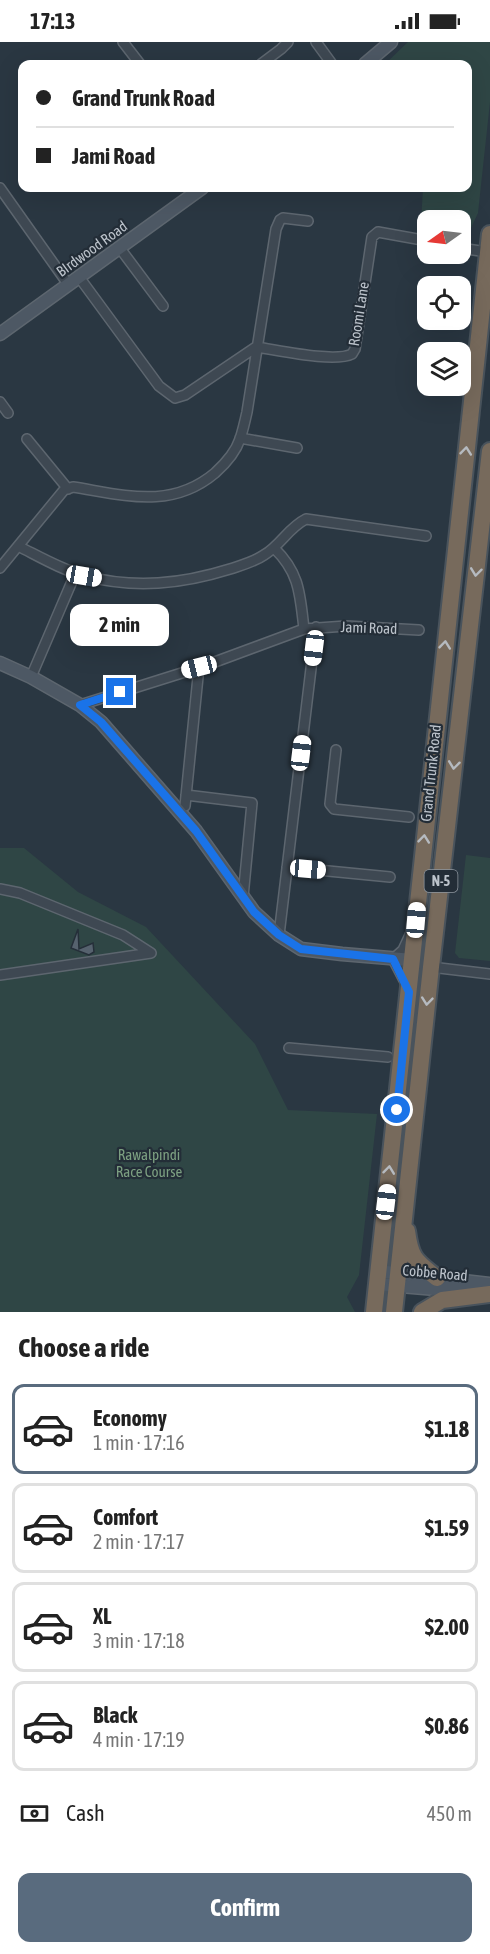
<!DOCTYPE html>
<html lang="en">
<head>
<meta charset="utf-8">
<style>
	body { margin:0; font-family:"Asap Condensed",sans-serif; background:#f2f2f2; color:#222; height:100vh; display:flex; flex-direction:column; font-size:22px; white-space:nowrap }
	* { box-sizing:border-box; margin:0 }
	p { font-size:20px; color:#767676 }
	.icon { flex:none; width:33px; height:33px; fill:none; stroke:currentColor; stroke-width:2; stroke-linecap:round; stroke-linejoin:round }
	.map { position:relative; height:1270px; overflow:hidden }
	.side { display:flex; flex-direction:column; background:#fff; flex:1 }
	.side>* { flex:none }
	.banner { position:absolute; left:18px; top:18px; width:454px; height:132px; border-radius:12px; box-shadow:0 6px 24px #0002; display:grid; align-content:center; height:132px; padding:0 18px; background:#fff }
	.needle { width:39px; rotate:256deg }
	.tools { position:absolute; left:417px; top:168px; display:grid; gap:12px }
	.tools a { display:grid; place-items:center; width:54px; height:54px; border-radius:12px; background:#fff; box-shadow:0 6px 24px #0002; font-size:30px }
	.end { position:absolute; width:27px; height:27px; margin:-14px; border:8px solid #1a73e8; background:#fff; box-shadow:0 0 0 3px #fff }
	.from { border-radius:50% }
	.bubble { position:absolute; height:42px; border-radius:12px; background:#fff; box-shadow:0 6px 24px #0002; font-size:20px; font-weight:700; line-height:42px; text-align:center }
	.car { position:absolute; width:18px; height:36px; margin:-18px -9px; border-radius:8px; box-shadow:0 0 4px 2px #0007; background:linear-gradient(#fff 24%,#345 0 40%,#fff 0 76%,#345 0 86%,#fff 0) }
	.banner b { display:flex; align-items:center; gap:21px; height:57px; font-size:22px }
	.banner b+b { border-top:2px solid #e0e0e0 }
	.banner i { width:15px; height:15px; background:#222 }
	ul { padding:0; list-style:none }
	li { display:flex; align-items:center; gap:18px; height:90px; margin:0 12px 9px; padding:0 6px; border:3px solid #e0e0e0; border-radius:12px }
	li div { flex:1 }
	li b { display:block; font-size:22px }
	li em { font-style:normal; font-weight:700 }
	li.active { border-color:#596b7e }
	li>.icon { width:54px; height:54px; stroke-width:1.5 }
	h2 { padding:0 18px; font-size:27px; line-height:72px }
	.pay { display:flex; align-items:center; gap:15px; height:66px; padding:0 18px; font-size:22px }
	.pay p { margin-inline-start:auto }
	.primary-button { display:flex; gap:12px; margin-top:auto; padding:12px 18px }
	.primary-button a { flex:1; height:69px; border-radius:12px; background:#596b7e; color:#fff; font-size:24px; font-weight:700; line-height:69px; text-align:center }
	.status { display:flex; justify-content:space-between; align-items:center; height:42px; padding:0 30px; background:#fff; direction:ltr }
	.status svg { height:16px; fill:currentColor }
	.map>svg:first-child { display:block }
	.green { fill:#2f4645 }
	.building { fill:#56626e; stroke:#252f39; stroke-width:1.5 }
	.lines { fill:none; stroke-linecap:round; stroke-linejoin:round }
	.street-casing { stroke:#5d666f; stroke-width:12 }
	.secondary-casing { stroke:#5d666f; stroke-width:15 }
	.highway-casing { stroke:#49535c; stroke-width:20 }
	.street { stroke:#3e4852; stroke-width:9 }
	.secondary { stroke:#4d5864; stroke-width:12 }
	.highway { stroke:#776a5c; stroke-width:16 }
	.oneway { stroke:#b5bac0 }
	.route { stroke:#1a73e8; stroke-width:8 }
	.labels { text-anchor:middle; stroke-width:4.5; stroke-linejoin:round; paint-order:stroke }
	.shield { fill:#232d37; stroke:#8e969f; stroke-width:1.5 }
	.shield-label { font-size:14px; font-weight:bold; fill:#bcc3cb }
	.street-label { font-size:15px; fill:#bcc3cb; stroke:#232d37 }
	.park-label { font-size:15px; fill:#7c9f81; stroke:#232d37 }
</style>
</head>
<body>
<div class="status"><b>17:13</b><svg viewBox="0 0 49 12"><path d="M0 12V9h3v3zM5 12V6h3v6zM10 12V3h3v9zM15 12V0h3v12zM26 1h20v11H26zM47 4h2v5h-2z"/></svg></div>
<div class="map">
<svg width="490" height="1270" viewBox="0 0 490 1270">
	<rect width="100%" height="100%" fill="#2a3742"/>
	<path class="green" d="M408,0H490V60L478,171L470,188L461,187L460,178L421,180L423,146H468V22H385Z
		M0,806H24L78,850L146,885L255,1002L288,1068L377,1072L359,1233L347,1255L355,1270H0Z
		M466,813L490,816V919L459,916L455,911Z"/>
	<path class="building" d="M78,887L79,907L93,901L94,910L89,913L71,906Z"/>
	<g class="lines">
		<g class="street-casing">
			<path id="street" d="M123,0L140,22
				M316,0L332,22
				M261,22L281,7L288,0
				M0,146L68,242
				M119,205L163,264
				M460,206L487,210
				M79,235L159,344L175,356L185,353L256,305C278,308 334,321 352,312L355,307L372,195L378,190L428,199
				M0,360L8,371
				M240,396L297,406
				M27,397L68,447
				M18,504C40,515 62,528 85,534C135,547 182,542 230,527C242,523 254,520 264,513C281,503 288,486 306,477L426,494
				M274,506C300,531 300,553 304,587
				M0,526L64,448L73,445C124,453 171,468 215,431C225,422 236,409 240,397C243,388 245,379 247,370L276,187L280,178L283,176L308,179
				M31,635L76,530
				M80,663L204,624L304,587L346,584L419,588
				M336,708L330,762L334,767L409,775
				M186,753L252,761L243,855
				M185,764L199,625
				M287,825L390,835
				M0,847L20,851L123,893L151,911L0,933
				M279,893L316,585
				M431,925L490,932
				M406,942L393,917L403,908L410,893
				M289,1006L388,1015"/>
		</g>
		<g class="secondary-casing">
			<path id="secondary" d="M365,22L391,0
				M0,292L202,146
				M0,621L31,635L80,663L101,680L196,789L254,870L279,893L301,907L342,912L413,918
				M377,1229L490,1242
				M377,1242L471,1250"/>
		</g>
		<g class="highway-casing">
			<path id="highway" d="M407,1189C411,1218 416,1219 437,1236
				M374,1270L490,192
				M394,1270L431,925L490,409
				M422,1270L442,1258L490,1252"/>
		</g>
		<use href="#street" class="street"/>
		<use href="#secondary" class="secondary"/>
		<use href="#highway" class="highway"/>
	</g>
	<defs><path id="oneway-chevron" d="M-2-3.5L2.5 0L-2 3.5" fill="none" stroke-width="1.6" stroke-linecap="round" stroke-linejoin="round" transform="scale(1.5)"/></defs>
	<g class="oneway">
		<use href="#oneway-chevron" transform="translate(466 409) rotate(-84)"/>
		<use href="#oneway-chevron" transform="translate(476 530) rotate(97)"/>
		<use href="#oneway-chevron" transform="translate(445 603) rotate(-84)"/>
		<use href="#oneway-chevron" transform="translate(454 723) rotate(97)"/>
		<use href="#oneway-chevron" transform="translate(424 797) rotate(-84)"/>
		<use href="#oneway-chevron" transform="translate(427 959) rotate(96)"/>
		<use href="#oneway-chevron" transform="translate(389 1128) rotate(-83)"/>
	</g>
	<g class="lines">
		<path class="route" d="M120,650L80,663L101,680L196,789L254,870L279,893L301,907L393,917L409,950L397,1068"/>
	</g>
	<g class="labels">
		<rect class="shield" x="424.5" y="828" width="33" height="22" rx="4.5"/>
		<g class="shield-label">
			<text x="441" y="844">N-5</text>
		</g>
		<g class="street-label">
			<text transform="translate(92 207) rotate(-36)" y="5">BIrdwood Road</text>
			<text transform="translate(359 272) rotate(-81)" y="5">Roomi Lane</text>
			<text transform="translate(369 586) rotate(2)" y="5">Jami Road</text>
			<text transform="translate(431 731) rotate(-84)" y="5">Grand Trunk Road</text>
			<text transform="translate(435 1231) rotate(5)" y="5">Cobbe Road</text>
		</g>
		<g class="park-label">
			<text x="149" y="1118">Rawalpindi<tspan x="149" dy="17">Race Course</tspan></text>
		</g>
	</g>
</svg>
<div class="tools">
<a><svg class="needle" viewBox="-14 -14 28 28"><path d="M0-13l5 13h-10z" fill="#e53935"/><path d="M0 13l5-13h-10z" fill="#767676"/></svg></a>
<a><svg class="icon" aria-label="locate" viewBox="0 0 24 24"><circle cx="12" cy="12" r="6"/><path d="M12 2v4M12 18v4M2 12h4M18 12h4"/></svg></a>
<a><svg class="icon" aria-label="layers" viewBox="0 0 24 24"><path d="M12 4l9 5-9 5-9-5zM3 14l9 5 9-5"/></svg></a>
</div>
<i class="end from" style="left:397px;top:1068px"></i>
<i class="end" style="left:120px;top:650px"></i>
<div class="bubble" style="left:70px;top:562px;width:99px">2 min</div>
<i class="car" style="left:84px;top:534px;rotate:100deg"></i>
<i class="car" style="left:314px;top:606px;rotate:187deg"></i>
<i class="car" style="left:199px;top:625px;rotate:256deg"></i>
<i class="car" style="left:301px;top:711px;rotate:7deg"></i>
<i class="car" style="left:308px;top:827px;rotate:95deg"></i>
<i class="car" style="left:416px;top:878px;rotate:5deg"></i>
<i class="car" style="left:386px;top:1160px;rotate:7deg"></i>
<div class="banner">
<b><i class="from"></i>Grand Trunk Road</b>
<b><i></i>Jami Road</b>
</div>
</div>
<section class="side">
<h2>Choose a ride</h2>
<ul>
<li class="active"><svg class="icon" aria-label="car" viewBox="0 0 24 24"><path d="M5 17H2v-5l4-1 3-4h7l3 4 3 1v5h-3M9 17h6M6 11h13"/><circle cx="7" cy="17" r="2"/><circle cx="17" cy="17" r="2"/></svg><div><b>Economy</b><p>1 min · 17:16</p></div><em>$1.18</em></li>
<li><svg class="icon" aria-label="car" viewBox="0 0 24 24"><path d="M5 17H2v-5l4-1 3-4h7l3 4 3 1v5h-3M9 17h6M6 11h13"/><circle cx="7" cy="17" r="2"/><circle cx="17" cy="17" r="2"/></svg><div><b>Comfort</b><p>2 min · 17:17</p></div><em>$1.59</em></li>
<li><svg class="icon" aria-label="car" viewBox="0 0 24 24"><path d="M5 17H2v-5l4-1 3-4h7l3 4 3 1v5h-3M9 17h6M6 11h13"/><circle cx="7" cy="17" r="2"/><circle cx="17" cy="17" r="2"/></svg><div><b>XL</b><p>3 min · 17:18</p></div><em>$2.00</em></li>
<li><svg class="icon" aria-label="car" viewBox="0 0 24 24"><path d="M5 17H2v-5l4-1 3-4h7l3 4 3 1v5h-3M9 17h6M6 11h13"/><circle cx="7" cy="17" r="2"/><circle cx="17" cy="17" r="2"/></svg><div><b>Black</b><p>4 min · 17:19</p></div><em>$0.86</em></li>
</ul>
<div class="pay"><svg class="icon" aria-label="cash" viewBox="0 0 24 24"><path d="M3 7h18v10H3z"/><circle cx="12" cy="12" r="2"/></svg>Cash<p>450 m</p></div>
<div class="primary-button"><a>Confirm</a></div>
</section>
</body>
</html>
